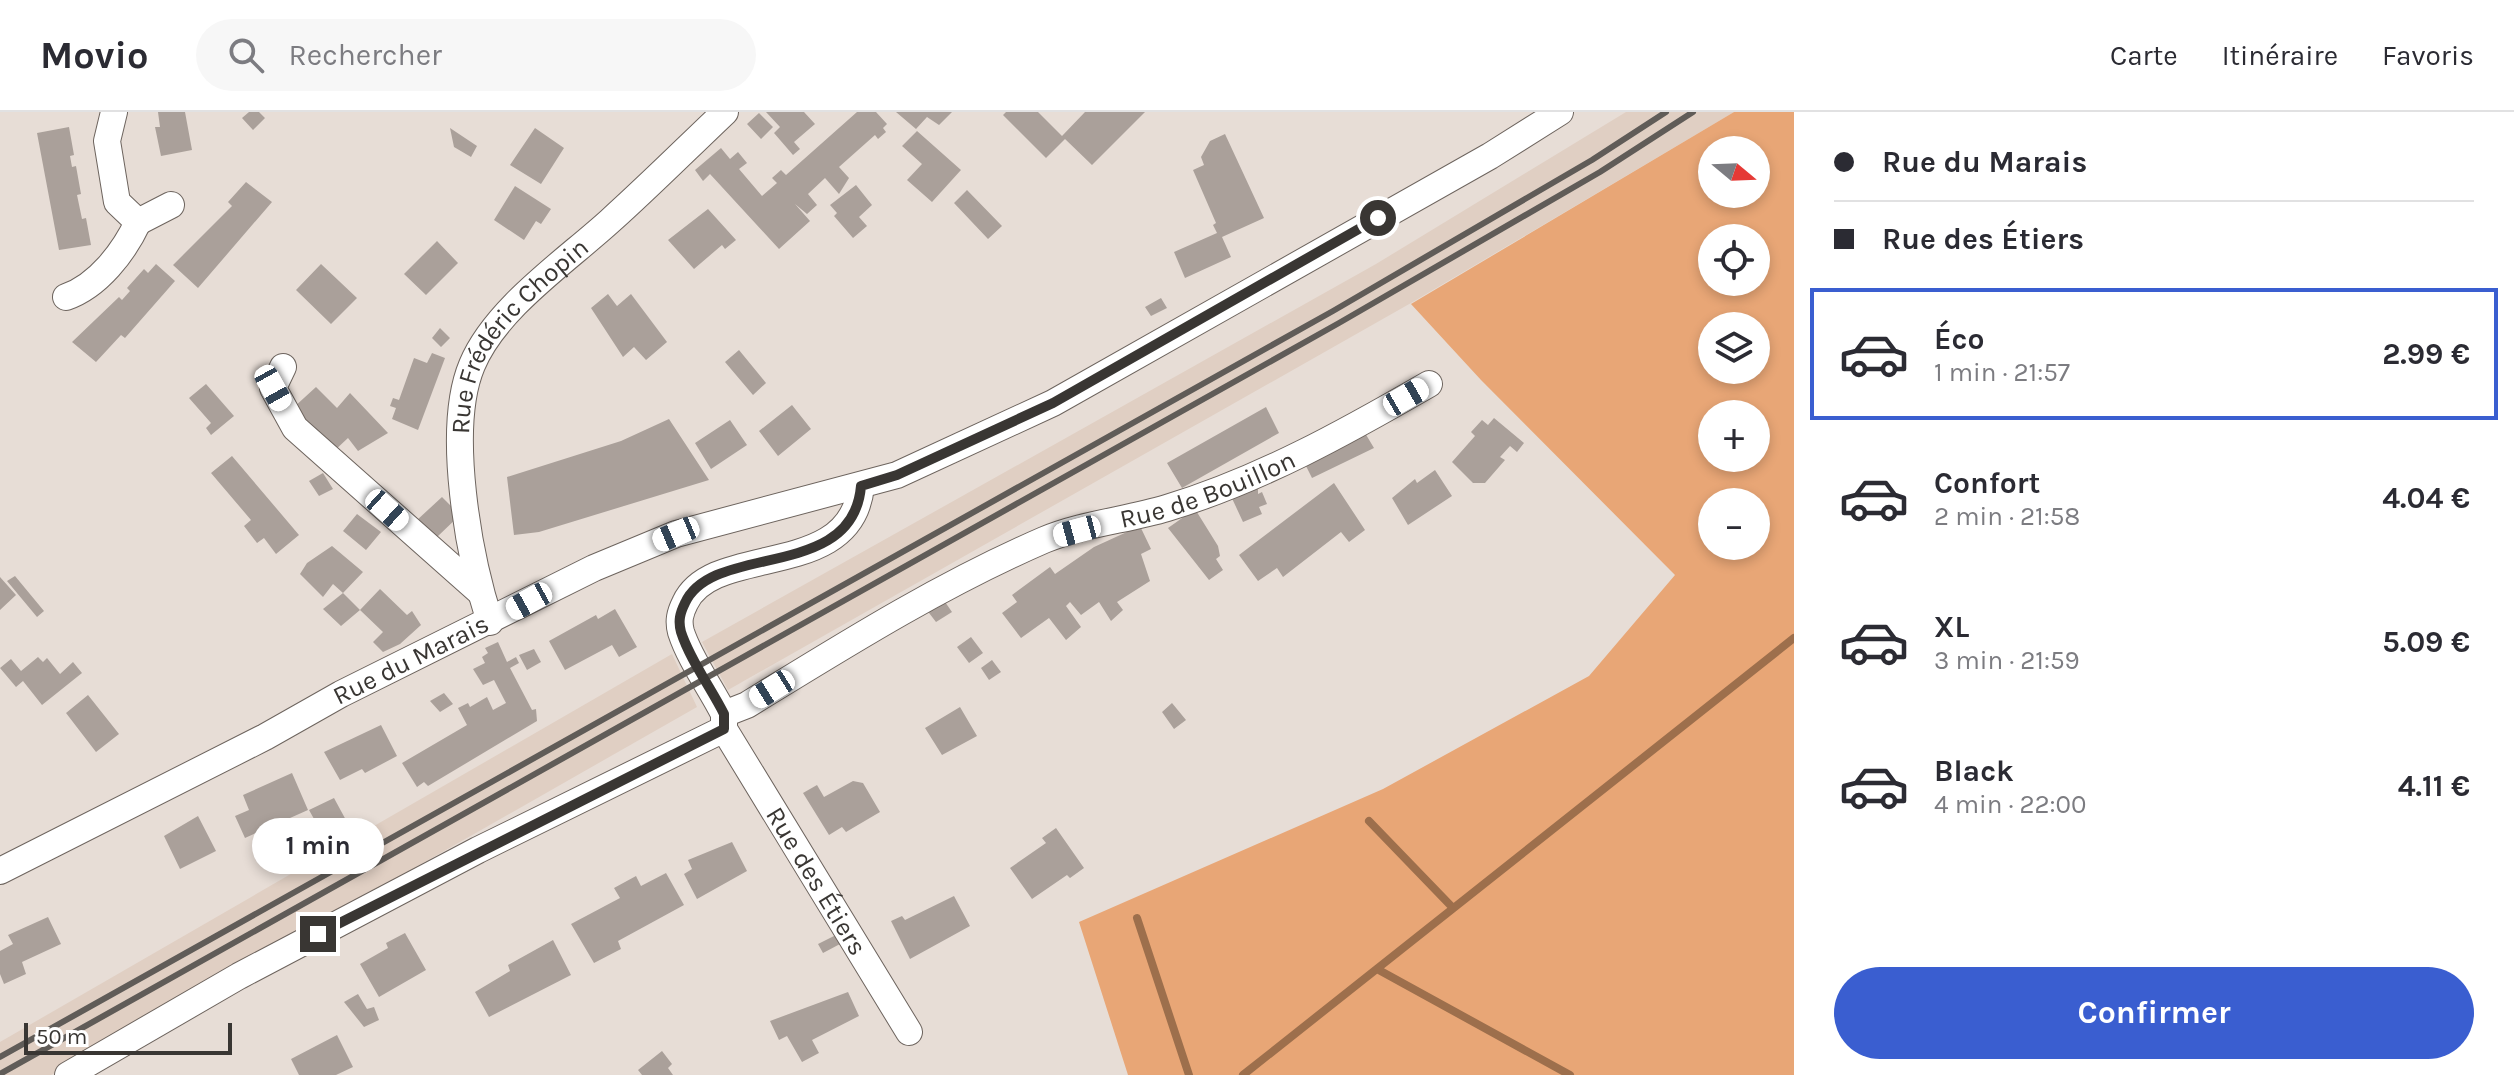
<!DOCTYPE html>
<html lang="fr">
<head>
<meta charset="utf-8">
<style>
	body { margin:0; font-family:Karla,sans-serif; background:#f7f7f7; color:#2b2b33; height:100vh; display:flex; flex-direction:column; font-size:30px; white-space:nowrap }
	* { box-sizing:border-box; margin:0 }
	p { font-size:26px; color:#7c7c81 }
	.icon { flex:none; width:44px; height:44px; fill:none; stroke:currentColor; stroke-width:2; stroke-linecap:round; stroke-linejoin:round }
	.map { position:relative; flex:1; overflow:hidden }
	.drawer { display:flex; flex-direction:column; background:#fff; width:720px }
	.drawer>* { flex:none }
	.guide { display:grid; align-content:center; height:176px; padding:0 40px; background:#fff }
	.needle { width:52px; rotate:109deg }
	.fabs { position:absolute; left:1698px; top:24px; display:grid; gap:16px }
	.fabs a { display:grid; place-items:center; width:72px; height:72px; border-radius:50%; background:#fff; box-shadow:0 4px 12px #0003; font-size:40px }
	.scale { position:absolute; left:24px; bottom:20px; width:208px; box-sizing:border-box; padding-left:8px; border:4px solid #393633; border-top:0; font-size:22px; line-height:28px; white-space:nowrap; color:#393633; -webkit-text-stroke:6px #fff; paint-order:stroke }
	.end { position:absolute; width:36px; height:36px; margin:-18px; border:10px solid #393633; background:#fff; box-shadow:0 0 0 4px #fff }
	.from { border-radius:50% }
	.bubble { position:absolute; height:56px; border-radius:28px; background:#fff; box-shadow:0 4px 12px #0003; font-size:26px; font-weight:700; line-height:56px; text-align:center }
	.car { position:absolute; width:24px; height:48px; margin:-24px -12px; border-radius:10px; box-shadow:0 0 6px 2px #0007; background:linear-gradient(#fff 24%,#345 0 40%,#fff 0 76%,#345 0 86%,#fff 0) }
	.guide b { display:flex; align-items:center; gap:28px; height:76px; font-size:30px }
	.guide b+b { border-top:2px solid #e1e1e2 }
	.guide i { width:20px; height:20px; background:#2b2b33 }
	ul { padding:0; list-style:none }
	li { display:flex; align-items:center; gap:24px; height:132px; margin:0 16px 12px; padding:0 24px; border:4px solid transparent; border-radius:0px }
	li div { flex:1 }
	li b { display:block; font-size:30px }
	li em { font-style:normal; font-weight:700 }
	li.current { border-color:#3a5ed0 }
	li>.icon { width:72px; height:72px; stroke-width:1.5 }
	.cta { display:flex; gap:16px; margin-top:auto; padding:16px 40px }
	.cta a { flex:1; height:92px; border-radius:48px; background:#3a5ed0; color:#fff; font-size:32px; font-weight:700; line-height:92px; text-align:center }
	header { display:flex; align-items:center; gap:48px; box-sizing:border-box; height:112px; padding:0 40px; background:#fff; border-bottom:2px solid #e1e1e2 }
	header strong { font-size:38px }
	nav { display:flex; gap:44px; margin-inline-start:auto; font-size:28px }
	.search { width:560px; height:72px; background:#f7f7f7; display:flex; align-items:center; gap:20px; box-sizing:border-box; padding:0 28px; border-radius:44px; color:#7c7c81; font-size:30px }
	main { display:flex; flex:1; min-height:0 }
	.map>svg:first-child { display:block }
	.built { fill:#e0cfc3 }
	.green { fill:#e8a676; fill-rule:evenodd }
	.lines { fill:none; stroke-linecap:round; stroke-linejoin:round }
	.stream { stroke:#9d6f4c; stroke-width:8 }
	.building { fill:#aaa09a }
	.minor-casing { stroke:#6d645e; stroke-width:28 }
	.minor { stroke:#fff; stroke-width:26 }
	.rail { stroke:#605c58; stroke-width:6 }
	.route { stroke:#393633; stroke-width:10 }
	.labels { text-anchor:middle; stroke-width:7; stroke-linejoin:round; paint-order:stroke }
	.street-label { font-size:26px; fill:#393633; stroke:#fff }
</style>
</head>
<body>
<header>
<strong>Movio</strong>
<div class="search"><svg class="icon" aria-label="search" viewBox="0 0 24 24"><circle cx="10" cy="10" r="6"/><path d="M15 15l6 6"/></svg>Rechercher</div>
<nav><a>Carte</a><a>Itinéraire</a><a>Favoris</a></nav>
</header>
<main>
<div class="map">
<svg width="1794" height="963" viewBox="0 0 1794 963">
	<rect width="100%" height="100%" fill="#e7ddd6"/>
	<path class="built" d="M1626,0H1734L1411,191L728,578L702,530L1376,152Z
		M672,542L697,595L51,963H0V930Z"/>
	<path class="green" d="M1734,0H1794V963H1128L1079,810L1383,677L1589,564L1675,463L1481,268L1411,192ZM1712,38H1756V82H1712ZM1712,126H1756V170H1712ZM1756,214V258H1712V214ZM1712,302H1756V346H1712ZM1712,390H1756V434H1712Z"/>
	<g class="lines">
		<path class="stream" d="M1369,709L1453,796
			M1137,806L1189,963
			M1377,857L1570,963
			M1243,963L1794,526"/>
	</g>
	<path class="building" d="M158,0H185L192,38L161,44L155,15H160Z
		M249,0H259L265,6L253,18L242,6Z
		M766,0H804L815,12L794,30L800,37L793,43L774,21L780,15Z
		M857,0H876L887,12L883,16L886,20L878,27L875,23L839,55L849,66L839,82L825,66L808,82L817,93L807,102L795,92L810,109L779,137L710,62L703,69L695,58L721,36L730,47L738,40L747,51L739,57L762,84L777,71L772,66L781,58L786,63Z
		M896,0H952L939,13L927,5L916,17Z
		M1006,0H1038L1062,24L1085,0H1145L1092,53L1065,27L1046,46L1003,3Z
		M759,1L773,15L761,27L747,12Z
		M69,15L74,43L70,44L72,55L76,54L81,82L77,83L82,107L86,106L91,133L59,138L37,21Z
		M450,16L477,34L471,45L454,35Z
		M535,16L564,36L541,72L510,53Z
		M917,19L961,58L932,90L907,68L922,52L902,34Z
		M1225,22L1264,106L1222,125L1231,145L1185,166L1174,140L1217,121L1213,113L1216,111L1193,58L1204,53L1201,45L1210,29Z
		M246,70L272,90L198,176L173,153L232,94L228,90Z
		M856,73L872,93L859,105L867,114L853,126L834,104L837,101L830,93Z
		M515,74L551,97L541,112L536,109L524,128L494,108Z
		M967,78L1002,114L988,127L954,91Z
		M708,97L736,128L725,137L722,133L694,157L668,128Z
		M437,129L458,151L426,183L404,162Z
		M156,152L175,169L125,226L121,223L96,250L72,230L119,185L122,188L130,179L127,176L144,157L148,161Z
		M321,152L357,186L331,212L296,178Z
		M608,182L617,194L631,182L667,230L646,248L634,235L623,245L591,196Z
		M1161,186L1167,196L1151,204L1145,195Z
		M440,216L450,226L441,235L432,226Z
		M739,238L766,271L753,283L725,250Z
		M432,241L445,246L418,318L392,307L396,296L390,294L393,286L399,288L414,246L427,251Z
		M206,272L234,304L211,323L206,316L211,311L189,286Z
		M316,275L337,296L350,281L388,321L358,339L348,326L333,340L293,296Z
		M792,293L811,317L778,344L759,319Z
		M1266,295L1279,321L1182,376L1167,351Z
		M1494,306L1524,331L1517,340L1510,334L1500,345L1505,348L1485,371H1473L1452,350L1475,324L1471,320L1482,308L1488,313Z
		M669,307L709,368L539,420L514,423L507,365L621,329Z
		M730,308L747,333L711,357L695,331Z
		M1365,321L1374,336L1312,366L1304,350Z
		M232,344L299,423L276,442L264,426L257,431L244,414L251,408L211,361Z
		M1435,358L1452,384L1408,413L1392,386L1415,367L1417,371Z
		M323,361L333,377L319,384L309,369Z
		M1334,371L1365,418L1349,430L1341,420L1283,465L1277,456L1258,469L1239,443Z
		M1258,374V382L1262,380L1267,392L1259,395L1262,402L1243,410L1230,382Z
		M442,385L460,403L437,425L416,409Z
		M1195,397L1218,434L1220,444L1216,447L1223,458L1209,468L1168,416Z
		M357,402L381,420L366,438L343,419Z
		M1140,414L1151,437L1141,442L1150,469L1117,490L1123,498L1111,509L1099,490L1081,503L1070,490L1066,494L1081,515L1066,528L1049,506L1021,526L1002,501L1017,490L1012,483L1050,455L1055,462L1094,435Z
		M332,434L363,460L343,481L333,472L323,485L300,462L307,451Z
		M15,464L44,499L37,505L7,469Z
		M0,465L16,483L0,498Z
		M380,477L407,503L412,499L421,513L400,532L383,540L373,530L383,520L360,498L341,514L323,497L343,481L360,498Z
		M943,487L952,500L936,510L926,497Z
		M615,497L637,535L619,545L612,533L565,558L549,529L596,503L598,507Z
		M971,525L983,541L969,551L957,535Z
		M498,530L507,550L516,545L519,551L510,556L532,598L536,597L537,609L428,674L424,670L417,675L402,651L467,613L458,596L468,591L470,595L487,585L493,598L506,591L494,568L483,573L473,557L485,551L482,545L488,541L485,536Z
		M534,537L541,550L527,558L519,543Z
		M38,545L43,550L47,546L60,562L73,550L82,561L42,593L23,569L16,575L0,556L11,547L21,559Z
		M992,548L1001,560L989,568L981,556Z
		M444,581L453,592L440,600L430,589Z
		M88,583L119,622L96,640L66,601Z
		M1172,591L1186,608L1174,617L1162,600Z
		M960,595L977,624L942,643L925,616Z
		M381,613L397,644L365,661L362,657L340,668L324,640Z
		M292,661L308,698L245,726L235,704L249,698L243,683Z
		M853,669L863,671L880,700L846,720L842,715L829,723L803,681L817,673L824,685Z
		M334,686L347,710L323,723L309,698Z
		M198,704L216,739L180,757L164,724Z
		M1056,716L1084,756L1070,766L1067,763L1032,787L1010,756L1046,731L1042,726Z
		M732,730L747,759L697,787L684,762L692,757L688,748Z
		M666,761L684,793L618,829L621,837L594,851L571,812L620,786L614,776L636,764L641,774Z
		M954,784L970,814L910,847L891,809L902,804L905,808Z
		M48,805L61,832L22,850L26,862L4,872L0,862V839L13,832L8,823Z
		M405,821L426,858L379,885L360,852L388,836L386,831Z
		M836,823L840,832L823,841L818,832Z
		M553,828L571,863L489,905L475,880L510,859L508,853Z
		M848,880L859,904L812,928L819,941L802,950L787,924L779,928L770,909Z
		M358,882L367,897L374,895L379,908L364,915L344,890Z
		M337,923L353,955L336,963H299L291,947Z
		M662,939L672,952L668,956L673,963H642L638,958Z"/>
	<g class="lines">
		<g class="minor-casing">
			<g id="minor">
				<path d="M138,110L171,93"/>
				<path d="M66,185C98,174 124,140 138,110L117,90L107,29L114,0"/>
				<path d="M283,255L273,276L295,316L480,480"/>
				<path id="s1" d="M490,510C469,445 445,317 472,253C495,197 566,149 610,109C649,74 687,36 725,0"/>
				<path id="s2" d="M724,602L747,593C843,534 940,473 1044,428C1082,412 1127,408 1167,396C1260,368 1346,320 1429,272"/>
				<path id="s3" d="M724,617L909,920"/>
				<path id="s4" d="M0,759L265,625L341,582L594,456L676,422L897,363L1053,291L1490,44L1560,0"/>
				<path d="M68,963L239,864L478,738L724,617V602C711,576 690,548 681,520C678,509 680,501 685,491C713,430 852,470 861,374"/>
			</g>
		</g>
		<use href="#minor" class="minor"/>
		<path class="rail" d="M0,945L1333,199L1592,48L1666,0
			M0,962L1339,211L1600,60L1693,0"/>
	</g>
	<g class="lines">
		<path class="route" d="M318,822L724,617V602C711,576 690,548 681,520C678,509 680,501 685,491C713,430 853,470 861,374L897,363L1053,291L1378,106"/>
	</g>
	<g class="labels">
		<g class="street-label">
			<text dy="9" stroke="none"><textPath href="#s1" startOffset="310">Rue Frédéric Chopin</textPath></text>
			<text dy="9" stroke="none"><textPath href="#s2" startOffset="536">Rue de Bouillon</textPath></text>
			<text dy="9" stroke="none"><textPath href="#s4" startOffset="462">Rue du Marais</textPath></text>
			<text dy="9" stroke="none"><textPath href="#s3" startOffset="178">Rue des Étiers</textPath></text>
		</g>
	</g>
</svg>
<div class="fabs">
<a><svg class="needle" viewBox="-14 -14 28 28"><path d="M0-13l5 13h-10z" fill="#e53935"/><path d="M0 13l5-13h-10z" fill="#7c7c81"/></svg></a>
<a><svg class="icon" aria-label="locate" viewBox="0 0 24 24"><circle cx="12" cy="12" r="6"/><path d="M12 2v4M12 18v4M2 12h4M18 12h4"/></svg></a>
<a><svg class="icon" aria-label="layers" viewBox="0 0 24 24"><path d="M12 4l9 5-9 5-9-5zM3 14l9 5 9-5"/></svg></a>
<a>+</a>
<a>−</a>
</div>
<div class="scale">50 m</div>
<i class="end from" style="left:1378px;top:106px"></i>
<i class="end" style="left:318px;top:822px"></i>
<div class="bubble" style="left:252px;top:706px;width:132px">1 min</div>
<i class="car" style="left:273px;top:276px;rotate:151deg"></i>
<i class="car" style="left:1406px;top:285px;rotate:60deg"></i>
<i class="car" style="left:387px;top:398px;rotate:132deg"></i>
<i class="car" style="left:1077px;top:419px;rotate:255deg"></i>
<i class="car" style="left:676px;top:422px;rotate:247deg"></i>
<i class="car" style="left:529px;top:489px;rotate:241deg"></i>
<i class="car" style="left:772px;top:577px;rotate:238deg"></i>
</div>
<section class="drawer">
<div class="guide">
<b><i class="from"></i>Rue du Marais</b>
<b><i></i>Rue des Étiers</b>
</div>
<ul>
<li class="current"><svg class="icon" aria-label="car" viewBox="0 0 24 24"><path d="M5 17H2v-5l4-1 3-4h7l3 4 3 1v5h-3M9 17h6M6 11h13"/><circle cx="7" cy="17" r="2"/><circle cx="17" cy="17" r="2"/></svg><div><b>Éco</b><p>1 min · 21:57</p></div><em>2.99 €</em></li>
<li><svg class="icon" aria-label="car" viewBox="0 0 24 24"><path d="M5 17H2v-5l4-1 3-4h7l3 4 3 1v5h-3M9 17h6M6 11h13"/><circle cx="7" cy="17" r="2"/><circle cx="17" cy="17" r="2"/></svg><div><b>Confort</b><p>2 min · 21:58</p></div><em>4.04 €</em></li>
<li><svg class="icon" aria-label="car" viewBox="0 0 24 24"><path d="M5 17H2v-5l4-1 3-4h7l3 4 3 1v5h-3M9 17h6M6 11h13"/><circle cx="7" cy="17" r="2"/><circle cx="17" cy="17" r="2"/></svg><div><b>XL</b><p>3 min · 21:59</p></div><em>5.09 €</em></li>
<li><svg class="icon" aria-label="car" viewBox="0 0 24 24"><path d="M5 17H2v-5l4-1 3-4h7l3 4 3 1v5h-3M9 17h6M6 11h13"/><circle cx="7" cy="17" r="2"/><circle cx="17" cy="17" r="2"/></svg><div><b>Black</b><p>4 min · 22:00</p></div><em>4.11 €</em></li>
</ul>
<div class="cta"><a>Confirmer</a></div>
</section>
</main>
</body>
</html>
